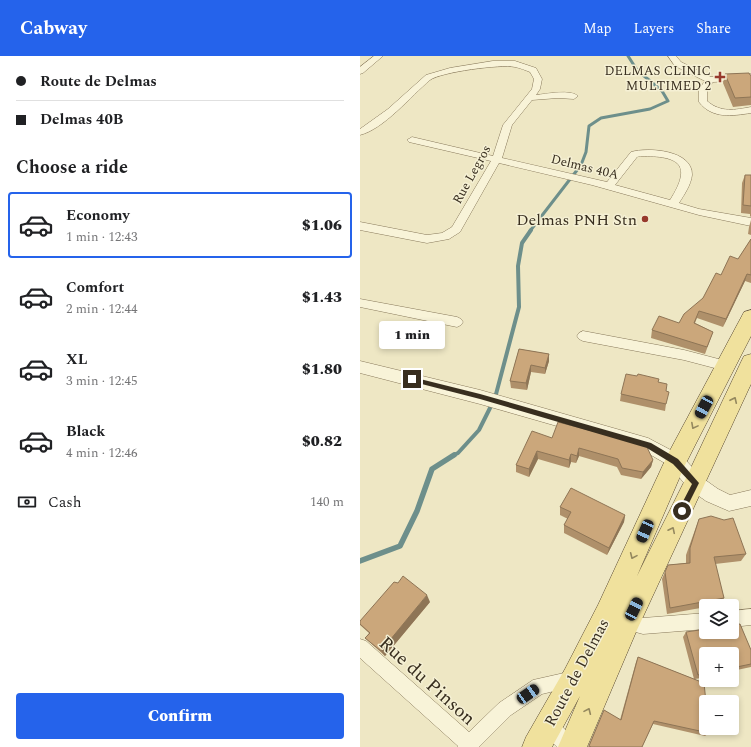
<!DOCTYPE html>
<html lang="en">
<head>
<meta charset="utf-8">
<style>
	body { margin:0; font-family:Spectral,serif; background:#f6f6f6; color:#202124; height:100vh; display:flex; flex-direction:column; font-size:15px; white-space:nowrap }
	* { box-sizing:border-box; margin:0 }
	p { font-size:13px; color:#757577 }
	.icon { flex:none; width:22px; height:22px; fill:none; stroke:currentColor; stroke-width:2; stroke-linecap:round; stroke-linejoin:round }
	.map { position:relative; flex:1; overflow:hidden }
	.details { display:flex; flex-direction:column; background:#fff; width:360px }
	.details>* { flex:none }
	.guide { display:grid; align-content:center; height:88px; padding:0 16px; background:#fff }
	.fabs { position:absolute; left:339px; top:543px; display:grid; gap:8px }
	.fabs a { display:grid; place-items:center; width:40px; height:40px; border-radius:4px; background:#fff; box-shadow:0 2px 6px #0003; font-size:20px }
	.end { position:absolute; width:18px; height:18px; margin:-9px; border:5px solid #382e1f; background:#fff; box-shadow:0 0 0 2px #fff }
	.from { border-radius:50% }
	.bubble { position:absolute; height:28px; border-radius:4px; background:#fff; box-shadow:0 2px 6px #0003; font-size:13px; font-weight:800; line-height:28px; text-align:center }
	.car { position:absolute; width:12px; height:24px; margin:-12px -6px; border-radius:5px; box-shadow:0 0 3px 1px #0007; background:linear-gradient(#222 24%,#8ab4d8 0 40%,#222 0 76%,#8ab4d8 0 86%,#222 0) }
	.guide b { display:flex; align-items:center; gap:14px; height:38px; font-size:15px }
	.guide b+b { border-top:1px solid #e0e0e0 }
	.guide i { width:10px; height:10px; background:#202124 }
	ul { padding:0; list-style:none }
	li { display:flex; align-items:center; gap:12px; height:66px; margin:0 8px 6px; padding:0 8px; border:2px solid transparent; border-radius:4px }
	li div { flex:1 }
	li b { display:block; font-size:15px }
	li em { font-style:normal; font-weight:800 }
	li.active { border-color:#2563eb }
	li>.icon { width:36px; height:36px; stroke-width:1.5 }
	h2 { padding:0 16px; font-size:18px; line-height:48px }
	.pay { display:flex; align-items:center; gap:10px; height:44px; padding:0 16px; font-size:15px }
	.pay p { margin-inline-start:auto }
	.button { display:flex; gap:8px; margin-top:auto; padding:8px 16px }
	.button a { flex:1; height:46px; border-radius:4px; background:#2563eb; color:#fff; font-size:16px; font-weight:800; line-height:46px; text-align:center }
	header { display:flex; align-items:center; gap:24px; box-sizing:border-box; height:56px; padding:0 20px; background:#2563eb; color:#fff }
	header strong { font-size:19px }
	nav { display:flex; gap:22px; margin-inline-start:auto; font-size:14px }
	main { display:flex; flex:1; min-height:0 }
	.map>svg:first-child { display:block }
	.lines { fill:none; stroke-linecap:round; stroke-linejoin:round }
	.stream-far2 { stroke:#6d8f8b; stroke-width:3 }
	.stream-far1 { stroke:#6d8f8b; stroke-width:4 }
	.stream { stroke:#6d8f8b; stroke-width:5.5 }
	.minor-casing { stroke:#88795b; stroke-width:1 }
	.tertiary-casing { stroke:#88795b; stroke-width:1 }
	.primary-casing { stroke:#56462f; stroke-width:1 }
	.minor { fill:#f8f3d8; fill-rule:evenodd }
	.tertiary { fill:#f8f3d8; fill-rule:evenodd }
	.primary { fill:#f0e19d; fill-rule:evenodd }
	.wall { fill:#af906a }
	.shaded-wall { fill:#8e7556 }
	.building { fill:#cba77b; stroke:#8e7556 }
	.oneway { stroke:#94885e }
	.route { fill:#382e1f }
	.poi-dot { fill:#97392c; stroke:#f5f0d4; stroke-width:1.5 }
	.labels { text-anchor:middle; stroke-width:3; stroke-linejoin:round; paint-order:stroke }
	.far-poi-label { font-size:13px; fill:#382e1f; stroke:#f5f0d4; text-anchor:end }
	.far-street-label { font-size:13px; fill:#382e1f; stroke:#f5f0d4 }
	.poi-label { font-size:16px; fill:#382e1f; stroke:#f5f0d4; text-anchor:end }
	.street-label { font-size:16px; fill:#382e1f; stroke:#f5f0d4 }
	.near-street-label { font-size:19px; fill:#382e1f; stroke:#f5f0d4 }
</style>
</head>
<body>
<header>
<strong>Cabway</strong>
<nav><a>Map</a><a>Layers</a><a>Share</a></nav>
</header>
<main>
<section class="details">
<div class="guide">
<b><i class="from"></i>Route de Delmas</b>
<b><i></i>Delmas 40B</b>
</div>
<h2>Choose a ride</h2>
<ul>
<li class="active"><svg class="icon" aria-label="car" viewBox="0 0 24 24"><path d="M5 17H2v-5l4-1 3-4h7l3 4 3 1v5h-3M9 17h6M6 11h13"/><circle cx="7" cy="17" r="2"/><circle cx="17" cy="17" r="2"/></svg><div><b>Economy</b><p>1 min · 12:43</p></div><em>$1.06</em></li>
<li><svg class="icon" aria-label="car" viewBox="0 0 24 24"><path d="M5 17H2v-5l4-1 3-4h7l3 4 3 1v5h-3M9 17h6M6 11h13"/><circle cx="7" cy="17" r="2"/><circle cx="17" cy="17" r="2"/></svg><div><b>Comfort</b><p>2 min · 12:44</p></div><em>$1.43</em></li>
<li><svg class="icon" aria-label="car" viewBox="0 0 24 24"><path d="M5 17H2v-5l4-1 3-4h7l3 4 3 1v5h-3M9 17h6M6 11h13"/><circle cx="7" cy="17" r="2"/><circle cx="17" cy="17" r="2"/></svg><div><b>XL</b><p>3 min · 12:45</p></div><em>$1.80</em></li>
<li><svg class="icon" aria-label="car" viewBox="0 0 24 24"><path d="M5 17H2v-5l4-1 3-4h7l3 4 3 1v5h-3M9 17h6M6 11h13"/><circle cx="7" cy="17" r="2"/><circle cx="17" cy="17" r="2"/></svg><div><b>Black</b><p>4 min · 12:46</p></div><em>$0.82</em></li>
</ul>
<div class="pay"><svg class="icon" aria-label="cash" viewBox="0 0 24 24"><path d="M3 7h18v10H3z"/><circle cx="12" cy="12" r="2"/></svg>Cash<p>140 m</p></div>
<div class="button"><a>Confirm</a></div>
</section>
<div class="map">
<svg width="391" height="691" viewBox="0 0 391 691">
	<rect width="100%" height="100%" fill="#eee7c4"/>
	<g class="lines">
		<path class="stream-far2" d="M170,175L221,109L226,96L229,70L241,62L290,53L308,45L302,35L277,14L268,0"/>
		<path class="stream-far1" d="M92,400L98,397L119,374L135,342L159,251L158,210L162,187L171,174"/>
		<path class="stream" d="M0,505L40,490L57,455L72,413L94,399"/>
		<g class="minor-casing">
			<path id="minor" d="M14,0H23L3,17L0,18V11Z
				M308,0H316L321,6L351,21L391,18V24L353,26L347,33V45C361,57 375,54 391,51V57C372,60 352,63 339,46V33L345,25L315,10Z
				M133,5H155L176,12L182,23L180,33L176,39C186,38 211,33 218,40L214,43L198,42L172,44L152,69L142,102L247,126L271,96C288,91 333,94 332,119C331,129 324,139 319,147L339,153L391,162V170L339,159L232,129L139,107L100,176L89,183L67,187L0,174V166L67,179L82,177L92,171L131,105L49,86L47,84L52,81L133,100L143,69L172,33L174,23L170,16C165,14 160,12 155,11C141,8 81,16 70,24C51,40 24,73 0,79V73L28,53L66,19L90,12ZM281,100C319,100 333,108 310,144L255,129L277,101Z
				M0,243L97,261L101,263L103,266L101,269L97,271L0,251Z
				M223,275L324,294L366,305L370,306L372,310L370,314L366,315L324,304L223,285L219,283L217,280L219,277Z
				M391,553V569L372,571V555Z
				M263,557L283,562L346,557V573L283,578L257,571L255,565L257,559Z
				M0,583L6,585L109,676L139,647L173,624L213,615L219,617L221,623L219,629L182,638L151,659L119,691H97L98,690L0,602Z
				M188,661C199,666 213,680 218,691H197L182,676L179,670L182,664Z"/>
		</g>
		<g class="tertiary-casing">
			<path id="tertiary" d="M0,305L120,334L288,382L322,400L341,421L358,433L370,439L391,434V450L369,455L346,445L329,433L310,410L284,395L120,348L0,317Z"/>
		</g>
		<g class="primary-casing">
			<path id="primary" d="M391,254V280L325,409L277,520L327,420L381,306L384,300L391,298V328L276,576L227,691H198L220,640L192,691H162L166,681L205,613L238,549L308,398L384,256Z"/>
		</g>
		<use href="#minor" class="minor"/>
		<use href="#tertiary" class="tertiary"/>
		<use href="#primary" class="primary"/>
	</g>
	<path class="wall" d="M365,18L391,19V49L373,51L363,27Z
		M385,119H391V161L390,160V158L381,157L382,127Z
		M391,164V179L388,178L389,171Z
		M391,183V227L385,225L363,271L337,262L335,267L353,276L345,298L291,282L292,274L319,267L343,242L361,219L378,203Z
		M159,293L189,298V305L185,318L171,316L167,334L151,332L150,325Z
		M298,326L306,335V348L305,355L260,345L261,338Z
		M192,382L293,404L291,411L281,423L261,419L257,411L219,400L216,407L211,406L209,412L178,403L169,421L156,416V409Z
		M200,451L265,459L264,466L247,499L204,477V469L208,463L200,459Z
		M339,463L386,498L381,505L355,508L364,542L359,548L351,550H346V551L307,558L302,523L308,509L326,507V499L336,471Z
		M70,546L25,600L5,582L9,577L0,569Z
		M326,576L391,594V611L372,615V598H346V621L335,623L349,677L345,680L293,668L282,691H228L244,654L260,664L276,606L278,601L334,623L323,581Z"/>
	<path class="shaded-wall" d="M387,218L385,225L363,271L366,263Z
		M189,298V305L185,318V312Z
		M171,309V316L167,334L166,327Z
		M219,392V400L216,407L217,400Z
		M177,395L178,403L169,421V413Z
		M211,398V406L209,412V404Z
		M293,404L291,411L281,423L283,416Z
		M265,459L264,466L247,499L249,492Z
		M67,539L70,546L25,600L21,595Z"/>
	<path class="building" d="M389,17L390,19H391V41L375,42L365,18Z
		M385,119H391V150L383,149Z
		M391,183V219L387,218L366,263L339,255L334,267L353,276L347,291L292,274L299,260L319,267L324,258L343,242L356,217L361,219L370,200L378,203Z
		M159,293L189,298L185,312L171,309L166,327L150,325Z
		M266,318L277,320L278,318L299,323L298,326L307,328L306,335L309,336L306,348L261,338Z
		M198,366L286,389L293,404L283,416L262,412L258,403L219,392L217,400L211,398L209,404L177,395L169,413L156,409L172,375L192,382Z
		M211,432L265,459L249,492L204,469L211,456L200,451Z
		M351,460L364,464L373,462L386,498L354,501L364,542L310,552L305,516L308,509L330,507V492L339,463Z
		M43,520L67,539L21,595L5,582L10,577L0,568V565L34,526L38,527Z
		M380,568L391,594V608L372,612V598H346V617L338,619L326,576L346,573V576H372V569Z
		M278,601L344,627L346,646V672H349V677L294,665L282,691H231L229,690L244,654L261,664Z"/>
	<defs><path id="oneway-chevron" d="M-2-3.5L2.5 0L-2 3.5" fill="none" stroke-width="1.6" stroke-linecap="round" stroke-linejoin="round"/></defs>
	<g class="oneway">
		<use href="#oneway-chevron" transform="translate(374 344) rotate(-65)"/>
		<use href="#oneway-chevron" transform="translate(334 370) rotate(118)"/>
		<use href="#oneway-chevron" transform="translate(312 474) rotate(-64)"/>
		<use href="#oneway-chevron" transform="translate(273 500) rotate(114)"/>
		<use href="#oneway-chevron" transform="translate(228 655) rotate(-66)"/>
	</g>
	<path class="route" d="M52,321L120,338L291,387L318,403L339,427L324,457L322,458L318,455L332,428L313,408L287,392L120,343L50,325V322Z"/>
	<g class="poi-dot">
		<path d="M358 15h4v4h4v4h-4v4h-4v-4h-4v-4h4z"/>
		<circle cx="285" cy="163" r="4"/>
	</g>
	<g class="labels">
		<g class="far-poi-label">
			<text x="351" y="19">DELMAS CLINIC<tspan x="351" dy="15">MULTIMED 2</tspan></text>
		</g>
		<g class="far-street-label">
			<text transform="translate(225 110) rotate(14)" y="5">Delmas 40A</text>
			<text transform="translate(111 118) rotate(-61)" y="5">Rue Legros</text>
		</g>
		<g class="poi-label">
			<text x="277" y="169">Delmas PNH Stn</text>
		</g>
		<g class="street-label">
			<text transform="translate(216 616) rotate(-62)" y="6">Route de Delmas</text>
		</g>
		<g class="near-street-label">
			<text transform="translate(68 624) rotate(42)" y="7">Rue du Pinson</text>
		</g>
	</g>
</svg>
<div class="fabs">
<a><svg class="icon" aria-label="layers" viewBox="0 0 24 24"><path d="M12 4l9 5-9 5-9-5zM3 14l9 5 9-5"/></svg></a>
<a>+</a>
<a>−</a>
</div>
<i class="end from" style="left:322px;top:455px"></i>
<i class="end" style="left:52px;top:323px"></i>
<div class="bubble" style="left:19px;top:265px;width:66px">1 min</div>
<i class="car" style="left:344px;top:351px;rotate:208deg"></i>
<i class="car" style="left:285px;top:475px;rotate:204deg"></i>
<i class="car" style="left:274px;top:553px;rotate:26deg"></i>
<i class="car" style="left:168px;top:638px;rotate:56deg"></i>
</div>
</main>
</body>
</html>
